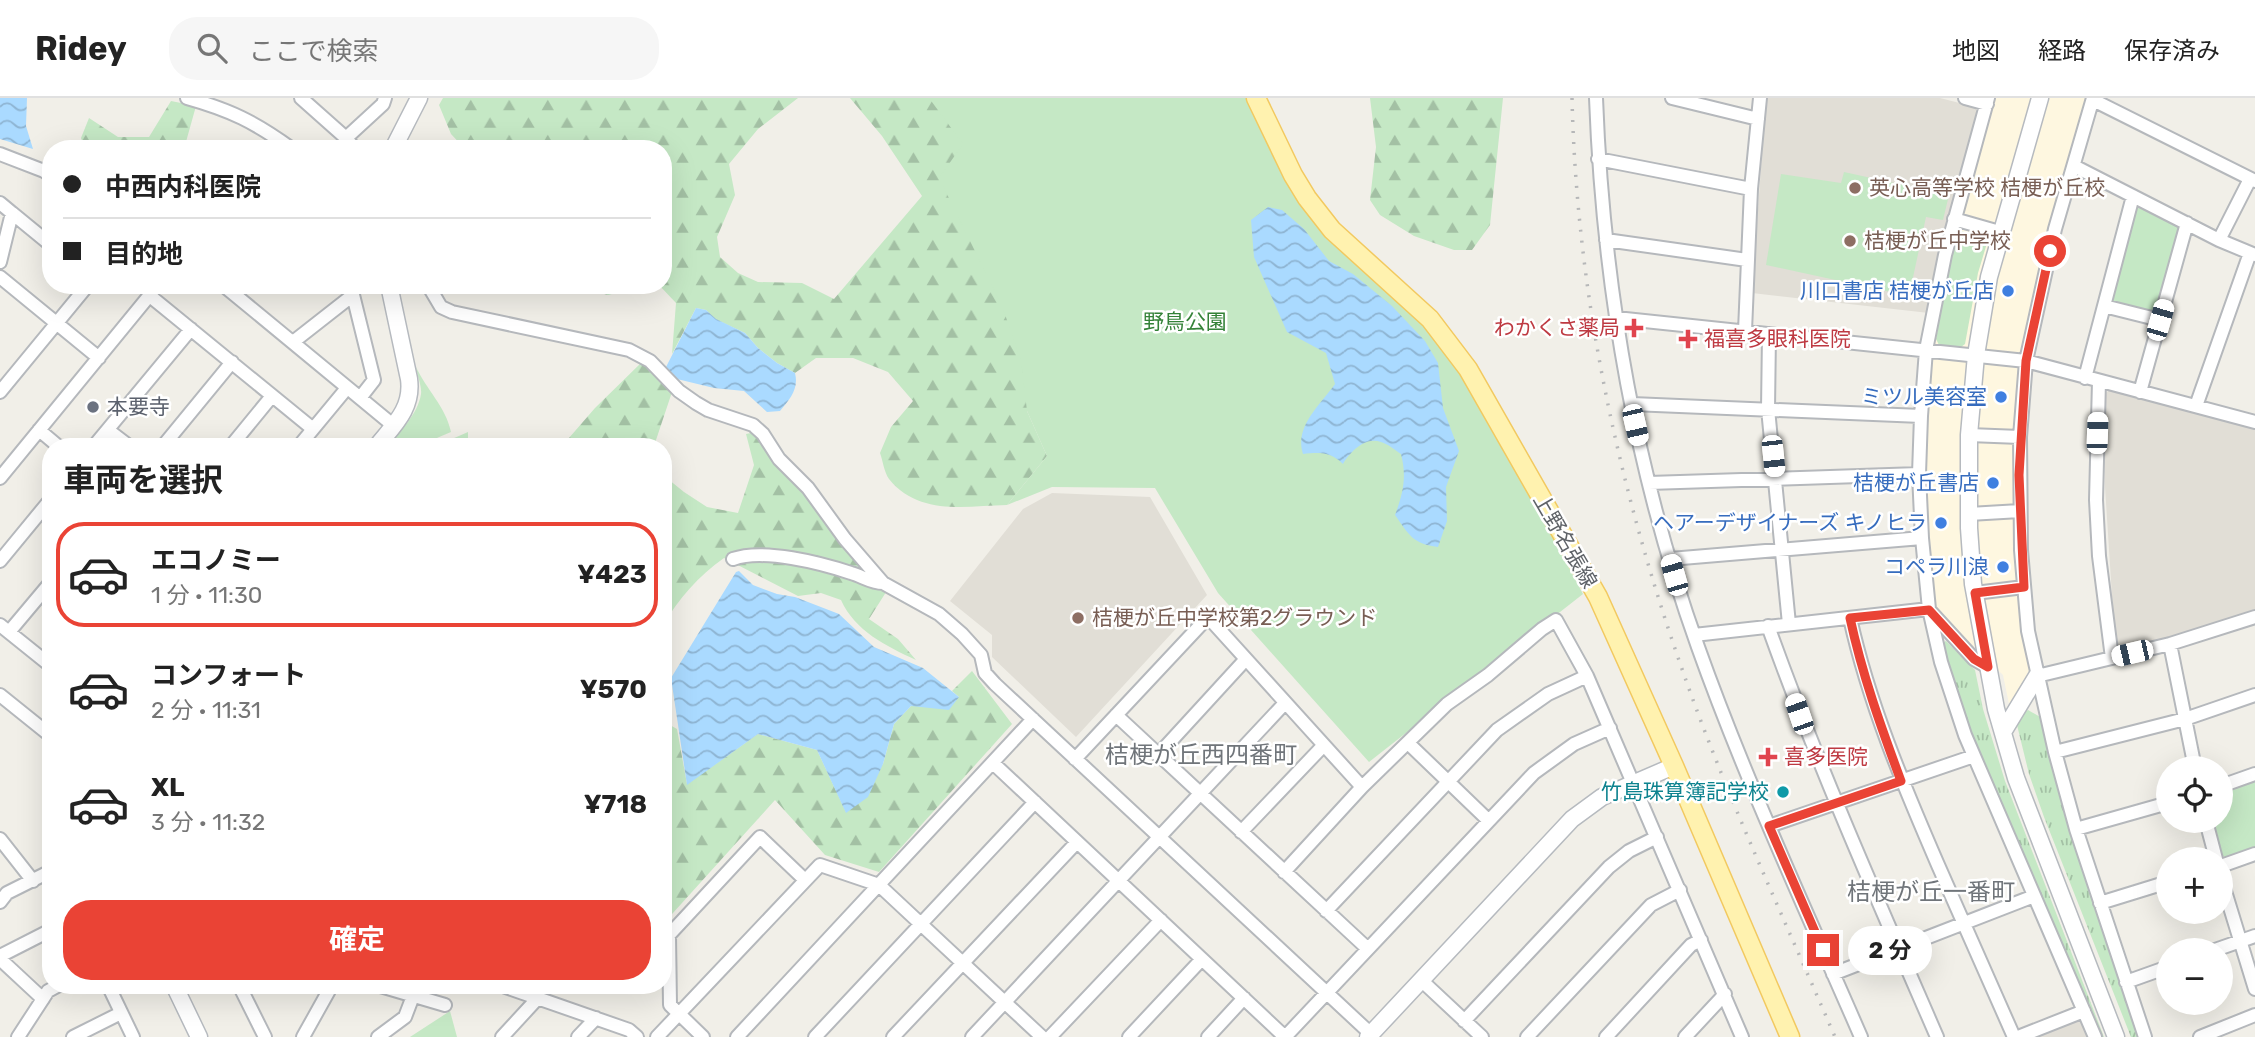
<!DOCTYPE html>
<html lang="ja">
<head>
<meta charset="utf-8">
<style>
	body { margin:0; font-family:Rubik,"Noto Sans JP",sans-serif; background:#f6f6f6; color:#222; height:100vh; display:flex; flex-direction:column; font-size:26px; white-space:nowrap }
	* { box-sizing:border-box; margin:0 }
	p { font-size:23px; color:#767676 }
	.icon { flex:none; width:38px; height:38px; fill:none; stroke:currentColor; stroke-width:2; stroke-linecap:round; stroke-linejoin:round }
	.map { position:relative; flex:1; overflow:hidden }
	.details { position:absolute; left:42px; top:340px; width:630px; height:556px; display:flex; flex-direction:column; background:#fff; border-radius:28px; box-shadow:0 7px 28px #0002 }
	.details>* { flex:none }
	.guide { position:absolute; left:42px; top:42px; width:630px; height:154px; border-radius:28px; box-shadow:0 7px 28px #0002; display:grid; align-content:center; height:154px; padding:0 21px; background:#fff }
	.controls { position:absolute; left:2156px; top:658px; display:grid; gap:14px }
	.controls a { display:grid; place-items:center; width:77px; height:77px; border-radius:50%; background:#fff; box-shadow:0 7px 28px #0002; font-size:35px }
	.end { position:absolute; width:32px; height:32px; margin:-16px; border:9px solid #ea4335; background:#fff; box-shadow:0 0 0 4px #fff }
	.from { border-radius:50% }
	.bubble { position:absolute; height:49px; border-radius:24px; background:#fff; box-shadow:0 7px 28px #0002; font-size:23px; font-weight:700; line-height:49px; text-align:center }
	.car { position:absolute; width:21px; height:42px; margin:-21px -10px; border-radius:9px; box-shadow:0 0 5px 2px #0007; background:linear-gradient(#fff 24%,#345 0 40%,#fff 0 76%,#345 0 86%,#fff 0) }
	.guide b { display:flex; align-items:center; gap:24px; height:66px; font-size:26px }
	.guide b+b { border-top:2px solid #e0e0e0 }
	.guide i { width:18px; height:18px; background:#222 }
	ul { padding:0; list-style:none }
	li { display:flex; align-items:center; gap:21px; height:105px; margin:0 14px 10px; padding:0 7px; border:4px solid transparent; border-radius:28px }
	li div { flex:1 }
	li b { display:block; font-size:26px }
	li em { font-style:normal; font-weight:700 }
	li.selected { border-color:#ea4335 }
	li>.icon { width:63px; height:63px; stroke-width:1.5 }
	h2 { padding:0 21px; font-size:32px; line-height:84px }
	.button { display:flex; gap:14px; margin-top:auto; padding:14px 21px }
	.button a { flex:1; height:80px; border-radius:28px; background:#ea4335; color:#fff; font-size:28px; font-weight:700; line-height:80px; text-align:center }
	header { display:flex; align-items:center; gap:42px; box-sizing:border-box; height:98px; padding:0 35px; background:#fff; border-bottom:2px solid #e0e0e0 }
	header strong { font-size:33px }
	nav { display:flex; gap:38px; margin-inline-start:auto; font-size:24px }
	.search { width:490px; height:63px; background:#f6f6f6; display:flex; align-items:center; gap:18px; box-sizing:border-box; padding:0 24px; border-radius:28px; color:#767676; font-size:26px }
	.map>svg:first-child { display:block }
	.commercial { fill:#fef7e0 }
	.education { fill:#e1ded6 }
	.grass { fill:url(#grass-tufts) }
	.forest { fill:url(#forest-firs) }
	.park { fill:#c5e8c5 }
	.water { fill:url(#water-waves) }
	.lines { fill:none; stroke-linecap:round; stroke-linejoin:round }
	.street-casing { stroke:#b5b8bc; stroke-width:16 }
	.secondary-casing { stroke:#b6babf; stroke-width:19 }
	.primary-casing { stroke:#f2c960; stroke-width:21 }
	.street { stroke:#fff; stroke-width:12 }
	.secondary { stroke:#fff; stroke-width:16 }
	.primary { stroke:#fff2af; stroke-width:18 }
	.rail { stroke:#b6b7b8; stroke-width:3.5; stroke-dasharray:2 9; stroke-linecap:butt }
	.route { stroke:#ea4335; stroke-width:9 }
	.education-dot { fill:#8d6e63; stroke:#fff; stroke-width:2.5 }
	.shop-dot { fill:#3f7fe0; stroke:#fff; stroke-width:2.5 }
	.health-dot { fill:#e0444e; stroke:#fff; stroke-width:2.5 }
	.worship-dot { fill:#6b7280; stroke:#fff; stroke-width:2.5 }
	.culture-dot { fill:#0f9aa8; stroke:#fff; stroke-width:2.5 }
	.labels { text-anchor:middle; stroke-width:5; stroke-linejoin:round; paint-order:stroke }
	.education-label { font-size:21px; fill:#785e54; stroke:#fff; text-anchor:start }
	.shop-label { font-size:21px; fill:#366cbe; stroke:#fff; text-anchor:end }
	.park-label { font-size:21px; fill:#348238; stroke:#fff }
	.health-label { font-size:21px; fill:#be3a42; stroke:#fff; text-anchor:start }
	.worship-label { font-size:21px; fill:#5b616d; stroke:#fff; text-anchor:start }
	.street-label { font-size:21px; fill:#5f6368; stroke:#fff }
	.culture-label { font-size:21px; fill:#0d838f; stroke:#fff; text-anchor:end }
	.quarter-label { font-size:24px; fill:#70757a; stroke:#fff }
</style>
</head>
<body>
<header>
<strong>Ridey</strong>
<div class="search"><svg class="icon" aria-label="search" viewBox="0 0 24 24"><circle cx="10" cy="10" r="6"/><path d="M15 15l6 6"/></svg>ここで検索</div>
<nav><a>地図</a><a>経路</a><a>保存済み</a></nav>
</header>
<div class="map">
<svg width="2255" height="939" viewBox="0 0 2255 939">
	<defs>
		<pattern id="grass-tufts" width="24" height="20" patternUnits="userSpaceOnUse" patternTransform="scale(1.75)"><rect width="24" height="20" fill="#c5e8c5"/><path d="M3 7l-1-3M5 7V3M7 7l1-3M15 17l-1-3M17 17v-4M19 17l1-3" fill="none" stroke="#a3c0a4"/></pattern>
		<pattern id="forest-firs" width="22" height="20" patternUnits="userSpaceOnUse" patternTransform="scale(1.75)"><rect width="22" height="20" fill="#c5e8c5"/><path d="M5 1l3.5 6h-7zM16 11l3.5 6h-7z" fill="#a3c0a4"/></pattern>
		<pattern id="water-waves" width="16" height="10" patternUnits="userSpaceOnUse" patternTransform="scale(1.75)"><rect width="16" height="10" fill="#aadaff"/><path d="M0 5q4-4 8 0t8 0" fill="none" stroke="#8eb4d2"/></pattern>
	</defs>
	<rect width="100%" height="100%" fill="#f1efe8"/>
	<path class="commercial" d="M1993,0H2089L2038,175L2021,267L2030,570L2010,611L2003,577L1942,518L1936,509L1929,473L1924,362L1933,242L1955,136Z"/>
	<path class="education" d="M1766,0H1940L1975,9L1979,17L1929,215L1752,195Z
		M2110,292L2255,328V512L2167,540L2122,550L2115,545L2105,389L2104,296Z
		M1052,395L1150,399L1207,497L1076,639L992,559V537L950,503L1023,411Z
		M2076,921L2083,923L2089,939H2032Z"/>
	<path class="grass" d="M1946,543L1975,572L1983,611L2005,683L2104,939H2100L1974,645L1950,579L1942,545Z
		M2028,612L2042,620L2139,939H2131L2044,719L2029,676L2017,627L2021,617Z"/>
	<path class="forest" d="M443,0H798L758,31L729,66L735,97L717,139L720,159L738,175L758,184L802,185L834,201L922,98L882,38L850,0H1249L1027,313L1047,358L1007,407C965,408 919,418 889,381C884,374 883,363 880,355L891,329L913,303L888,274L853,260H816L795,275L777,265L758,250L745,235L715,221L706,212L696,210L672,256L676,205L659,187H663V51H465L451,36L439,7Z
		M1370,0H1503L1490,127L1472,152H1454L1414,138L1380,117L1370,102L1376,49Z
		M171,3L196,8L184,51H85L81,40L89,20L118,39H149Z
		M570,187H646L608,197Z
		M643,263L672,294L654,348H562L595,310Z
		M468,334V348H436Z
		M751,335L760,339L888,491L869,521L898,541L916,562C886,548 855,533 841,502L821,495L798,498L724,460C698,478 679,501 663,527V377L684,394L707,409L738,415L754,367L746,336Z
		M972,573L1012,626L879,774L825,757L775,702L663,826V623L677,631L687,686L758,636L817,652L846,714L883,666L894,626L911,608L959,599L952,593Z"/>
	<path class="park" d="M929,0H1248L1294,91L1433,233L1477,296L1583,496L1369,664L1218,495L1155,390L1052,389L1007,407L1047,358L1027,313L1021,262L1002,208L939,80L963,46Z
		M1844,74L1949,97L1943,122L1926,119L1909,198L1766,167L1781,76L1841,85Z
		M2142,108L2178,127L2180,134L2159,211L2152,215L2115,206L2111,199L2134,110Z
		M1961,133L1982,139L1987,145L1978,175L1965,246L1961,249L1939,247L1936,241L1955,136Z
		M416,269C426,291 446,309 451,334L418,348H388C400,333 418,316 421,296C422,288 417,277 416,269Z
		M2255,681V750L2228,761L2220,756L2212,723H2221V693Z
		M450,913L457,939H410Z"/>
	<path class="water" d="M0,0H27L26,28L33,51L0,41Z
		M1268,109L1282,112L1304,131L1329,163L1353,176L1392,208L1425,243L1438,265L1443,310L1459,353L1446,389L1447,423L1438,449C1413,446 1409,437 1395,417C1403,396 1407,379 1401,356C1395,352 1388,346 1381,344C1365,338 1350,354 1343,366C1331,354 1320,354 1303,356C1294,329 1320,307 1335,286L1326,255L1287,234L1254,159L1251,122Z
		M696,210L706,212L716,221L745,235L758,250L777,265L795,275C799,291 790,301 780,313L767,314L744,293L714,290L677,281L665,271Z
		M739,473L753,487L777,496L795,499L839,516L874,549L923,570L959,599L949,612L911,608L894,626L883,666L868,699L846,715L817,652L758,636L687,687L671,580L736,474Z"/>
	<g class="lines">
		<g class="street-casing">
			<path id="street" d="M187,0C230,12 255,24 292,51
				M301,0L346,40L355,51
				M1596,0C1603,187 1635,373 1698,549C1745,681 1805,810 1861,939
				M1672,0L1758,21
				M1965,0L1987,6
				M1988,0L1945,157L1926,252L1921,318L1919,376L1922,440L1929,511L1941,564L1965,637L2095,939
				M2093,0L2055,131L2026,263L2020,339L2021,452L2028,533L2055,654L2076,731L2145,939
				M2093,2L2255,83
				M346,40L383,6L385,0
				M0,56L44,73L51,78
				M1598,61L1751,91
				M2074,68L2219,142L2255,157
				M0,105L12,115L0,164
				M12,115L51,147
				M1954,121L2003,135
				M1606,142L1747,162
				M2219,142L2250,81
				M0,179L99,260
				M223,187L394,328
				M428,187L441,209L452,214L629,252L650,263L679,293L696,305L708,312L753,327L763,336L779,361L808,390L845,441L883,485L939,516L962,536L981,557L985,575L995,586L1371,936
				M150,198L313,331
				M2104,208L2160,222
				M1616,220L2026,263L2255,324
				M1745,233L1751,91L1760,0
				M1769,236L1768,311L1789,526
				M293,244L353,197L374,282L360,300
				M2085,280L2133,98
				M2099,283L2096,402L2099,458L2112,560
				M0,294L88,187
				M2140,294L2187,125
				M1632,306L1921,318
				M2196,308L2250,155
				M39,332L58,348
				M108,332L129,348
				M1969,337L2020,339
				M94,348L191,231
				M163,348L232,264
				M231,348L272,298
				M299,348L347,290
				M0,380L158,187
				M1649,385L1919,376
				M1969,416L2020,413
				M733,461C763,450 821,465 851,475C862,478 871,485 883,485
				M1670,461L1922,440
				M0,463L51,401
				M1975,495L2024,489
				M1929,512L1974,561L1988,569
				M1850,520C1869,606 1903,686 1938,767C1963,824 1989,882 2014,939
				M0,527L51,568
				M1768,528C1818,668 1878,803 1937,939
				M9,534L51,484
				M1694,537L1929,511
				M2170,546L2195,670
				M2037,578L2170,546L2255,519
				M0,597L51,638
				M1116,617L1368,851
				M1408,645L1488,722
				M2055,654L2185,621L2255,597
				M1158,657L1246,561
				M1075,661L1208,519L1362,689
				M993,665L1285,939
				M2221,688L2255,676
				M2206,723L2216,761
				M1769,728L1974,658
				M2076,731L2168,705
				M1241,734L1323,648
				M0,741L33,783
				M2221,768L2255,756
				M1284,774L1362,689L1447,606L1488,577L1542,531L1556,522L1587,578L1742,939
				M2221,780L2255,891
				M0,804L7,795L51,773
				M2100,805L2168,784
				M1326,813L1497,632L1548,596L1587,578
				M2215,852L2255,838
				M0,858L51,832
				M0,861L43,901
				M1833,876L2034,798
				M1421,882L1482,939
				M2126,884L2168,869
				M108,887L133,939
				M239,887L265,939
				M377,887L445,907
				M500,887L629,932L637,939
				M1464,923L1609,769L1629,753L1657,739
				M18,939L48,893L59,887
				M73,939L121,915
				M303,939L332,887
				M378,939L405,919L413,898
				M502,939L537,901
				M578,939L596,920
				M657,939L820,767L879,787L1042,939
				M703,939L670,907L669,837L760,739L805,782
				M737,939L1033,621
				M815,939L1035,704
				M893,939L1077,744
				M972,939L1285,605
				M1050,939L1161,822
				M1129,939L1202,861
				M1208,939L1244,900
				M1285,939L1534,675L1574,646L1610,630
				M1527,939L1651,807L1680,792
				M1606,939L1691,847L1701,842
				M1685,939L1725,896
				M2018,939L2084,913
				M2200,939L2255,917"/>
		</g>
		<g class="secondary-casing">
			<path id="secondary" d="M2040,0L1989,179L1976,257L1969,337V430L1973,486L1996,611L2016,680L2116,939
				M393,51L419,0
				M377,348C394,327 413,310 409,281L389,187
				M2003,634L2037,578
				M174,887L199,939
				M1368,939L1572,721L1602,699L1674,668"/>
		</g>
		<g class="primary-casing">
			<path id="primary" d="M1256,0L1293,77L1307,100L1332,132L1430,221L1468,271L1598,499L1674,668L1790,939"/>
		</g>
		<use href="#street" class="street"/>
		<use href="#secondary" class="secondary"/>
		<use href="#primary" class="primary"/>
		<path class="rail" d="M1572,0C1577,212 1625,420 1699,618C1740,727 1789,832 1835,939"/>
	</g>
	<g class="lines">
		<path class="route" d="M1823,852L1769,728L1901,683C1881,629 1862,576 1850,520L1929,512L1974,561L1988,569L1975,495L2024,489L2019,377L2026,263L2050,153"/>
	</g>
	<g class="education-dot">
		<circle cx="1855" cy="90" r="7"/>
		<circle cx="1850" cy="143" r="7"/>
		<circle cx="1078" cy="520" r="7"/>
	</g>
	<g class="shop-dot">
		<circle cx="2008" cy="193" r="7"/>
		<circle cx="2001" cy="299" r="7"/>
		<circle cx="1993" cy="385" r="7"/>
		<circle cx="1941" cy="425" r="7"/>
		<circle cx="2003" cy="469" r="7"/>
	</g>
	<g class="health-dot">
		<path d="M1630.5 219.5h7v7h7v7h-7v7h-7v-7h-7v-7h7z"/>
		<path d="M1684.5 230.5h7v7h7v7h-7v7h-7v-7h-7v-7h7z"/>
		<path d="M1764.5 648.5h7v7h7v7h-7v7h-7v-7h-7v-7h7z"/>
	</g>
	<circle class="worship-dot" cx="93" cy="309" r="7"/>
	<circle class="culture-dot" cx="1783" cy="694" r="7"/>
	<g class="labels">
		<g class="education-label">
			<text x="1869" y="97">英心高等学校 桔梗が丘校</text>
			<text x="1864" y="150">桔梗が丘中学校</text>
			<text x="1092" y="527">桔梗が丘中学校第2グラウンド</text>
		</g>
		<g class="shop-label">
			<text x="1994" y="200">川口書店 桔梗が丘店</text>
			<text x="1987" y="306">ミツル美容室</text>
			<text x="1979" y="392">桔梗が丘書店</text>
			<text x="1927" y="432">ヘアーデザイナーズ キノヒラ</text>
			<text x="1989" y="476">コペラ川浪</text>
		</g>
		<g class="park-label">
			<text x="1185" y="231">野鳥公園</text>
		</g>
		<g class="health-label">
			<text x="1620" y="237" text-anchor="end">わかくさ薬局</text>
			<text x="1704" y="248">福喜多眼科医院</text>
			<text x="1784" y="666">喜多医院</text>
		</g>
		<g class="worship-label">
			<text x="107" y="316">本要寺</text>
		</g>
		<g class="street-label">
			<text transform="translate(1565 443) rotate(60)" y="7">上野名張線</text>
		</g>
		<g class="culture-label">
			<text x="1769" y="701">竹島珠算簿記学校</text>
		</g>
		<g class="quarter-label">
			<text x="1201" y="665">桔梗が丘西四番町</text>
			<text x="1931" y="802">桔梗が丘一番町</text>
		</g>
	</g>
</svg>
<div class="controls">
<a><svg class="icon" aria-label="locate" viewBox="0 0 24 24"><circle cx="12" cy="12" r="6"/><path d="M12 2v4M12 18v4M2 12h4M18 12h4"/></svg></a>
<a>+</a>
<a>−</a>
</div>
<i class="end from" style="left:2050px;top:153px"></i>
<i class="end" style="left:1823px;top:852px"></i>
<div class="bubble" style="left:1848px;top:828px;width:84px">2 分</div>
<i class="car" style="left:2160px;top:222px;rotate:16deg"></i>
<i class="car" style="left:1635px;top:327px;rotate:167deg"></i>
<i class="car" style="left:2097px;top:335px;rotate:2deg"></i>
<i class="car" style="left:1773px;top:358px;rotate:174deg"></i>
<i class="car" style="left:1674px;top:477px;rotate:344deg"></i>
<i class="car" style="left:2132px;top:555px;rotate:257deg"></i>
<i class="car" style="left:1799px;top:616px;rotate:341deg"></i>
<div class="guide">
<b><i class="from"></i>中西内科医院</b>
<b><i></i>目的地</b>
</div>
<section class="details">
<h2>車両を選択</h2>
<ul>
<li class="selected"><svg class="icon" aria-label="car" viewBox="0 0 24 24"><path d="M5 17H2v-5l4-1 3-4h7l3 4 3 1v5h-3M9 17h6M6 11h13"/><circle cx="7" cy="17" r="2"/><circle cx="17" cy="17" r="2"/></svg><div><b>エコノミー</b><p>1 分 · 11:30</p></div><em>¥423</em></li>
<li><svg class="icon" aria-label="car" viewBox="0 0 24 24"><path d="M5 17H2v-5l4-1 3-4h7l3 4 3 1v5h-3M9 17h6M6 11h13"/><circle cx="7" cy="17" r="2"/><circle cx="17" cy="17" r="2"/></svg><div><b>コンフォート</b><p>2 分 · 11:31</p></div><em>¥570</em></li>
<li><svg class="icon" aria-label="car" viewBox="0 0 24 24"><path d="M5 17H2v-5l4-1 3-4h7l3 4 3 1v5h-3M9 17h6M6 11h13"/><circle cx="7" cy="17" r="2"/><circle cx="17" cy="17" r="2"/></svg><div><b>XL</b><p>3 分 · 11:32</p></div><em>¥718</em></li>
</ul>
<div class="button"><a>確定</a></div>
</section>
</div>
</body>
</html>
